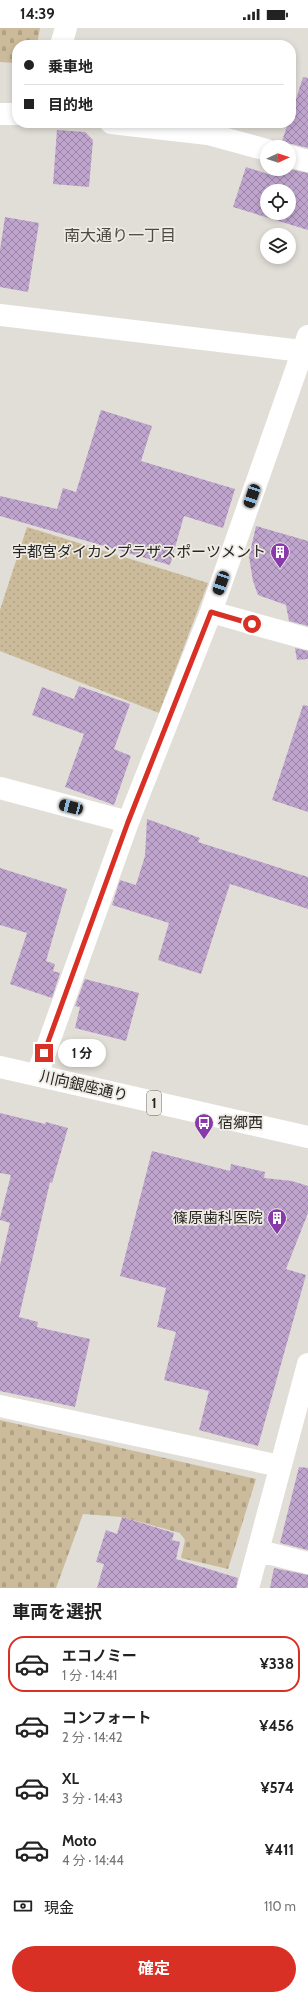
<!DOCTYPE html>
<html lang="ja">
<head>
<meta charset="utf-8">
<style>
	body { margin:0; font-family:Cabin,"Noto Sans JP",sans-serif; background:#f2f2f2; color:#222; height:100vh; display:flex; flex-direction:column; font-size:15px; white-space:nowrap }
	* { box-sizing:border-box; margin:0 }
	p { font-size:13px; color:#767676 }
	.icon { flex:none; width:22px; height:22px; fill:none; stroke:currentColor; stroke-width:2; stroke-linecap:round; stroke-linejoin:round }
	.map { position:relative; height:1560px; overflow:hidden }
	.panel { display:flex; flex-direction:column; background:#fff; flex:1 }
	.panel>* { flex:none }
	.guide { position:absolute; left:12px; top:12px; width:284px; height:88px; border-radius:16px; box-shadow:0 2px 6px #0003; display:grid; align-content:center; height:88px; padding:0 12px; background:#fff }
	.needle { width:26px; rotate:87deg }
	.buttons { position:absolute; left:260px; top:112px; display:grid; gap:8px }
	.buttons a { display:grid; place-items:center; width:36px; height:36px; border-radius:50%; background:#fff; box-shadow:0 2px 6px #0003; font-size:20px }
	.end { position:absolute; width:18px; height:18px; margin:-9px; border:5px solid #d93025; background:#fff; box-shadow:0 0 0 2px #fff }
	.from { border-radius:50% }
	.bubble { position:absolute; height:28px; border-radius:14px; background:#fff; box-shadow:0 2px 6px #0003; font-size:13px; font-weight:700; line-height:28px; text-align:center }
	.car { position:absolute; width:12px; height:24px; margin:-12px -6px; border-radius:5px; box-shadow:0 0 3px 1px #0007; background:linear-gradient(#222 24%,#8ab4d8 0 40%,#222 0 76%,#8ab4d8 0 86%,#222 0) }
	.guide b { display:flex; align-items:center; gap:14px; height:38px; font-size:15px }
	.guide b+b { border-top:1px solid #e0e0e0 }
	.guide i { width:10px; height:10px; background:#222 }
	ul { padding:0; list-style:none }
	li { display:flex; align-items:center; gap:12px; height:56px; margin:0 8px 6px; padding:0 4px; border:2px solid transparent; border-radius:16px }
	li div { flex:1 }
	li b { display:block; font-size:15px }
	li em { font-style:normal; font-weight:700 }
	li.on { border-color:#d93025 }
	li>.icon { width:36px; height:36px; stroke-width:1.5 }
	h2 { padding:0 12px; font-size:18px; line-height:48px }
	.pay { display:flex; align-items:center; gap:10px; height:44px; padding:0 12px; font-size:15px }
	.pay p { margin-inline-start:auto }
	.cta { display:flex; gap:8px; margin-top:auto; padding:8px 12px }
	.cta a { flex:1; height:46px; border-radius:24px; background:#d93025; color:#fff; font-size:16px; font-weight:700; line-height:46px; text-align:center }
	.status { display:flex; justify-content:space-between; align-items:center; height:28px; padding:0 20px; background:#fff; direction:ltr }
	.status svg { height:11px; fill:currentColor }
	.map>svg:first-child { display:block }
	.green { fill:url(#green-dots) }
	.cemetery { fill:url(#cemetery-stones) }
	.building { fill:url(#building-cross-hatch); fill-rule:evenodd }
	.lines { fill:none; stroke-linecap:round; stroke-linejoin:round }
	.minor { stroke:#fff; stroke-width:22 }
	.major { stroke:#fff; stroke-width:22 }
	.route { stroke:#d93025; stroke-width:5 }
	.labels { text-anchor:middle; stroke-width:3.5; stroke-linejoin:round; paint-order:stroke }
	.shield { fill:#eeebe4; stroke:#62605c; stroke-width:1 }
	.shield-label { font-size:14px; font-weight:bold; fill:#262522 }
	.poi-label { font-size:15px; fill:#262522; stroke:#eeebe4; text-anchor:end }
	.street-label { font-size:15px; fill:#262522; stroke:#eeebe4 }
	.neighbourhood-label { font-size:16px; fill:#4d4a45; stroke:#eeebe4 }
</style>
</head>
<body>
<div class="status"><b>14:39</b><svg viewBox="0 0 49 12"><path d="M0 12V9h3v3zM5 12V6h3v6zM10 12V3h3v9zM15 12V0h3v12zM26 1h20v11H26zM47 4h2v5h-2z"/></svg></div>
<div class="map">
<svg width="308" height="1560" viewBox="0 0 308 1560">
	<defs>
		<pattern id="green-dots" width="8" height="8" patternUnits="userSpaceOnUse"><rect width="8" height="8" fill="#cbbb9b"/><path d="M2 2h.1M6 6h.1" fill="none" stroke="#aea185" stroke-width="1.8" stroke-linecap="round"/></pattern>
		<pattern id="cemetery-stones" width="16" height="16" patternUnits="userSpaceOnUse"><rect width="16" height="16" fill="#cbbb9b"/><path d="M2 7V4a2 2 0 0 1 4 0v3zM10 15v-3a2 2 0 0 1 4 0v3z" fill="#aea185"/></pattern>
		<pattern id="building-cross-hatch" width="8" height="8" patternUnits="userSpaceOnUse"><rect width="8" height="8" fill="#bfa4ce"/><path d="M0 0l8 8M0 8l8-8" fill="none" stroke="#9b85a7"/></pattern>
	</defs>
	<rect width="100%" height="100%" fill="#e1ded7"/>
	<path class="green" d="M27,499L208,555L159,685L0,623V582Z"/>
	<path class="cemetery" d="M0,0H40L37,17H17V35L0,34Z
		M0,1392L256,1451L228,1541L181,1530L185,1512L180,1505L122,1489L83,1486L56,1560H0Z"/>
	<path class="building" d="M303,49L308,50V120L292,116H285L280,119L288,95H291V87Z
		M57,102L85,104L93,112L89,159L53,156Z
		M246,139L271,147L273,141H289L308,145V202L233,179ZM267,163H289V185H267Z
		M5,189L39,195L28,264L0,259V222Z
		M101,382L152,398L141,433L235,461L223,500L184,488L170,537L0,488V468L57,481L63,460L76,464Z
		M256,498L308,513V598L289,593L286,577L258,567L253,553L249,529Z
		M295,620L308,623V631L297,632Z
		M79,658L130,676L114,721L131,728L114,777L65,759L84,706L32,687L42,659L74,671Z
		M303,677L308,678V784L272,772Z
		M147,791L200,810L198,814L308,849V881L230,856L201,946L158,932L169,895L112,877L120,852L136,857L145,828Z
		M0,840L67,861L46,933L55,936L53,943L60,945L52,970L10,956L27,905L0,897Z
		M85,951L139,965L126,1013L75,1000L80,979L75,978Z
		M0,1085L45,1096L46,1094L68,1100L52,1155L50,1154L19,1289L38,1294L37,1299L90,1311L75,1379L0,1363V1237L10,1195L0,1192V1190L11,1147L0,1145Z
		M152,1123L230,1143L231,1136L265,1144L264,1150L292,1153L308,1158V1185L286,1241L306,1247L258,1418L199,1402L209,1363L164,1352L176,1304L157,1299L166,1260L120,1248Z
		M299,1439L308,1440V1522L280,1515Z
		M122,1489L174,1505L172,1512L180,1514L176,1531L238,1550L236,1560H97L104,1536L96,1534L106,1502L117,1506Z
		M274,1540L308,1547V1560H270Z"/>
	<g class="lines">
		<path class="minor" d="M61,17L66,0
			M0,86H17
			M111,95L208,106L267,122
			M289,128L308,133
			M0,287L302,323
			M211,584L308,611
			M0,760L128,794
			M37,1047L128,794L211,584L308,308
			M0,1378L280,1438
			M259,1523L308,1535
			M248,1560L308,1336"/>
		<path class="major" d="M0,1039L308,1109"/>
	</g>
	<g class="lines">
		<path class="route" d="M44,1025L128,794L211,584L252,596"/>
	</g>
	<defs>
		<g id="building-pin" transform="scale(1)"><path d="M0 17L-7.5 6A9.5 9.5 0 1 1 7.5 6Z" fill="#883aaa" stroke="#eeebe4"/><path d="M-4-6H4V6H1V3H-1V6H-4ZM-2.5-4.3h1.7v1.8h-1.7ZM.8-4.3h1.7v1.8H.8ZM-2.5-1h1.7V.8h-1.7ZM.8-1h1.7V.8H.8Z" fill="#fff"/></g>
		<g id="bus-pin" transform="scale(1)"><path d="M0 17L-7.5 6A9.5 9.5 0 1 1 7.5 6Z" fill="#883aaa" stroke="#eeebe4"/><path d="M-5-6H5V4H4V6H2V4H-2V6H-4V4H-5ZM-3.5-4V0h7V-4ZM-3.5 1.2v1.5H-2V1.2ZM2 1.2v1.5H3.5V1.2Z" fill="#fff"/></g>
	</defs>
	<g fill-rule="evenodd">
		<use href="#building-pin" x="280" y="524"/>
		<use href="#bus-pin" x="204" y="1095"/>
		<use href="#building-pin" x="277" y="1190"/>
	</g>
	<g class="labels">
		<rect class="shield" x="147" y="1063" width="14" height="24" rx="3"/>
		<g class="shield-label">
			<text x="154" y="1080">1</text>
		</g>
		<g class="poi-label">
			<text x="266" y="529">宇都宮ダイカンプラザスポーツメント</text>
			<text x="218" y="1100" text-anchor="start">宿郷西</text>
			<text x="263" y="1195">篠原歯科医院</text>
		</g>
		<g class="street-label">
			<text transform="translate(84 1058) rotate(13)" y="5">川向銀座通り</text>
		</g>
		<g class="neighbourhood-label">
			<text x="120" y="213">南大通り一丁目</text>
		</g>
	</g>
</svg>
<div class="buttons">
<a><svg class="needle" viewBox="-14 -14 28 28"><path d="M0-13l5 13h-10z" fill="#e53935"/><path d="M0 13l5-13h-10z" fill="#767676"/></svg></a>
<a><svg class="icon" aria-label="locate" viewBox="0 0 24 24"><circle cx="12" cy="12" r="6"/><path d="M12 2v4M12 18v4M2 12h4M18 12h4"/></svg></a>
<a><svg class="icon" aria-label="layers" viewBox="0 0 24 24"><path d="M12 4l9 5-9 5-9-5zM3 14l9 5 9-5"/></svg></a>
</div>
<i class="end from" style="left:252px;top:596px"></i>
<i class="end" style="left:44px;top:1025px"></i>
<div class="bubble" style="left:58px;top:1011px;width:48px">1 分</div>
<i class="car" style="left:252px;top:468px;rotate:199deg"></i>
<i class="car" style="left:221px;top:555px;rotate:199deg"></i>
<i class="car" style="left:71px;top:779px;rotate:285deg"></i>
<div class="guide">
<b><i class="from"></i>乗車地</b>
<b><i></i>目的地</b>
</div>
</div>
<section class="panel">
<h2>車両を選択</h2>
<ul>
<li class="on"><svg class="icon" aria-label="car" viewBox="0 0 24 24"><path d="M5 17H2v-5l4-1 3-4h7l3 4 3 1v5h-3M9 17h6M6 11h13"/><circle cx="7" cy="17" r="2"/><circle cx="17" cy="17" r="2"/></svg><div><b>エコノミー</b><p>1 分 · 14:41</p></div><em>¥338</em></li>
<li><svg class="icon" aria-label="car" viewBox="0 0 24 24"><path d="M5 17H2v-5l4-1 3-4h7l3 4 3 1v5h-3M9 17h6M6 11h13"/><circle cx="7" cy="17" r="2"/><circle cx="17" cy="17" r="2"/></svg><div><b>コンフォート</b><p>2 分 · 14:42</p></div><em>¥456</em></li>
<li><svg class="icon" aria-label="car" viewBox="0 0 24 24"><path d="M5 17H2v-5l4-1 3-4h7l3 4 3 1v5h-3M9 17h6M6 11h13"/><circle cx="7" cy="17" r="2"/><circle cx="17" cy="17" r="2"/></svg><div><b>XL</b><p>3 分 · 14:43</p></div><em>¥574</em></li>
<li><svg class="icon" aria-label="car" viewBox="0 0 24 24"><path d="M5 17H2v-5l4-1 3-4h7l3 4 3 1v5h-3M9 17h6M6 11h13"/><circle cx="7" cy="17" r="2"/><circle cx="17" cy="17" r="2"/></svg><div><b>Moto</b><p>4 分 · 14:44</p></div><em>¥411</em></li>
</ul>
<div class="pay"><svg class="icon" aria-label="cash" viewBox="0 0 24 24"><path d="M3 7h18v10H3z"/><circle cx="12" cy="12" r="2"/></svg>現金<p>110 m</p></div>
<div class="cta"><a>確定</a></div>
</section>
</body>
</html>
